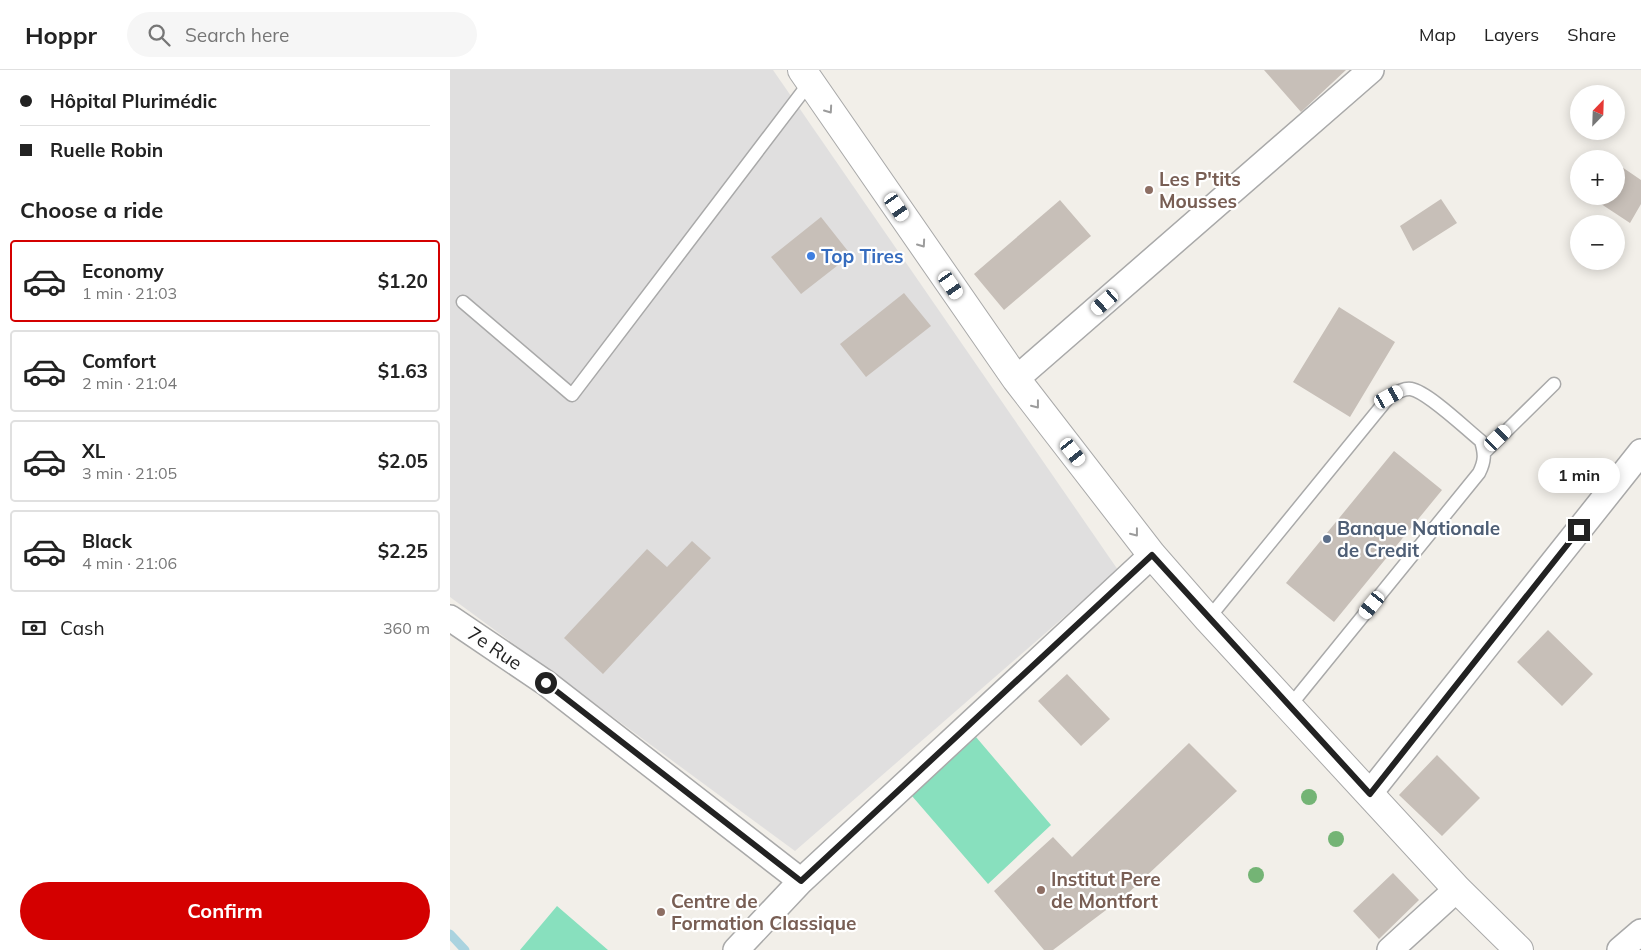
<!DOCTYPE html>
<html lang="en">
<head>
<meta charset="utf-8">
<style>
	body { margin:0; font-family:Mulish,sans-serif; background:#f6f6f6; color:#222; height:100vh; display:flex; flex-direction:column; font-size:19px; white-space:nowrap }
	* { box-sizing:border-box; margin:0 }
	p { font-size:16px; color:#767676 }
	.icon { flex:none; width:28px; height:28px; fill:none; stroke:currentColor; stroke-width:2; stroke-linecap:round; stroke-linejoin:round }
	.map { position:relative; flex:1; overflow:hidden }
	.side { display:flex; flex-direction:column; background:#fff; width:450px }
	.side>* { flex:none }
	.guide { display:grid; align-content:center; height:110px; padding:0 20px; background:#fff }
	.needle { width:32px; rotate:23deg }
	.controls { position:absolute; left:1120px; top:15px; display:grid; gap:10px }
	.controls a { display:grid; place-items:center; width:55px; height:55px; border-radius:50%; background:#fff; box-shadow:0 2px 12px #0003; font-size:25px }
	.end { position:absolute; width:22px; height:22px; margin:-11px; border:6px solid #222; background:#fff; box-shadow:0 0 0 2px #fff }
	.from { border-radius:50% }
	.bubble { position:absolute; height:35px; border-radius:18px; background:#fff; box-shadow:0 2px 12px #0003; font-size:16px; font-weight:700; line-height:35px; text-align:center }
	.car { position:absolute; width:15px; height:30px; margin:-15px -8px; border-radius:6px; box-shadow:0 0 4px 1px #0007; background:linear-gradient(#fff 24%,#345 0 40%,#fff 0 76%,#345 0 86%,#fff 0) }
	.guide b { display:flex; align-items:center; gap:18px; height:48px; font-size:19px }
	.guide b+b { border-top:1px solid #e0e0e0 }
	.guide i { width:12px; height:12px; background:#222 }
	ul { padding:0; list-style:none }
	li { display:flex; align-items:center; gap:15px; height:82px; margin:0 10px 8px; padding:0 10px; border:2px solid #e0e0e0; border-radius:5px }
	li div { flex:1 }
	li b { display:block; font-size:19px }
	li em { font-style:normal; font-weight:700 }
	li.on { border-color:#d40000 }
	li>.icon { width:45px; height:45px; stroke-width:1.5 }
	h2 { padding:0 20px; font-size:22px; line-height:60px }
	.pay { display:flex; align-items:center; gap:12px; height:55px; padding:0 20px; font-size:19px }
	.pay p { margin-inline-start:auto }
	.cta { display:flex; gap:10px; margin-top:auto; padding:10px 20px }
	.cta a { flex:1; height:58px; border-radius:30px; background:#d40000; color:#fff; font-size:20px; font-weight:700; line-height:58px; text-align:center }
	header { display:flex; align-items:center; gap:30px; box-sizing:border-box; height:70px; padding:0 25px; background:#fff; border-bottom:1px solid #e0e0e0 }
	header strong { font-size:24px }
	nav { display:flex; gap:28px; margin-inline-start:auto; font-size:18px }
	.search { width:350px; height:45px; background:#f6f6f6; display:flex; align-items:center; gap:12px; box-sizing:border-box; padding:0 18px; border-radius:28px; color:#767676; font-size:19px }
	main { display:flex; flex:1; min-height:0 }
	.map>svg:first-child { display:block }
	.residential { fill:#e0dfdf }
	.pitch { fill:#88e0be }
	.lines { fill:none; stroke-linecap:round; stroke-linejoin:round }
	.stream { stroke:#aad3df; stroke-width:9 }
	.building { fill:#c7bfb8 }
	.service-casing { stroke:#a9a9a9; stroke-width:15 }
	.minor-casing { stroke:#a9a9a9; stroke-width:28 }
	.tertiary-casing { stroke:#a9a9a9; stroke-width:30 }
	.service { stroke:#fff; stroke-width:12 }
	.minor { stroke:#fff; stroke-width:25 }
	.tertiary { stroke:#fff; stroke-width:28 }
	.tree { fill:#74b475 }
	.oneway { stroke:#9c9c9c }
	.route { stroke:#222; stroke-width:6 }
	.education-dot { fill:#8d6e63; stroke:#fff; stroke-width:2 }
	.shop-dot { fill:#3f7fe0; stroke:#fff; stroke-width:2 }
	.service-dot { fill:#5c6f8a; stroke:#fff; stroke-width:2 }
	.labels { text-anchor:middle; stroke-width:4.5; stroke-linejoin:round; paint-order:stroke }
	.education-label { font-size:19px; font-weight:bold; fill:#785e54; stroke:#fff; text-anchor:start }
	.shop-label { font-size:19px; font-weight:bold; fill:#366cbe; stroke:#fff; text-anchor:start }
	.service-label { font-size:19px; font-weight:bold; fill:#4e5e75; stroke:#fff; text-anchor:start }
	.street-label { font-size:19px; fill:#222; stroke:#fff }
</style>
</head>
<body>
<header>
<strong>Hoppr</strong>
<div class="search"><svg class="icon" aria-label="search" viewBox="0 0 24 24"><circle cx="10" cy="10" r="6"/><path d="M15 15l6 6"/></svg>Search here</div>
<nav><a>Map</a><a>Layers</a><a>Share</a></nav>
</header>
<main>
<section class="side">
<div class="guide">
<b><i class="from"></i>Hôpital Plurimédic</b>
<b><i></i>Ruelle Robin</b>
</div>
<h2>Choose a ride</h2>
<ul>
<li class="on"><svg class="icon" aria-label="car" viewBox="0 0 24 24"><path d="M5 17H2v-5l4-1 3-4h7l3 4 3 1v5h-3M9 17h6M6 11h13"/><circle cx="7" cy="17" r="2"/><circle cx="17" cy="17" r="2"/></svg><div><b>Economy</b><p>1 min · 21:03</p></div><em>$1.20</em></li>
<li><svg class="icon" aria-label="car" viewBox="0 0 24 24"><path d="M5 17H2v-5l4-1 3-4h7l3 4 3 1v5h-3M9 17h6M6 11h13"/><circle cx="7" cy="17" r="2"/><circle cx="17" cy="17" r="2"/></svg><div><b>Comfort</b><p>2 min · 21:04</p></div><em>$1.63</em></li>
<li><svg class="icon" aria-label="car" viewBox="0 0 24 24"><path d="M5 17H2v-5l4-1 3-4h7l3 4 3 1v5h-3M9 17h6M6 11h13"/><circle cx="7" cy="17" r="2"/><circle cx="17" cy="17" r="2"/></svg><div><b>XL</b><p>3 min · 21:05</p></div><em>$2.05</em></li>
<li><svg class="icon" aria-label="car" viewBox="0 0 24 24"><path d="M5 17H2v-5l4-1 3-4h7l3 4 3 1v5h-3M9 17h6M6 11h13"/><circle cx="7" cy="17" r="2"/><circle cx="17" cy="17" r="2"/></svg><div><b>Black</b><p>4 min · 21:06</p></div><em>$2.25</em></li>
</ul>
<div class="pay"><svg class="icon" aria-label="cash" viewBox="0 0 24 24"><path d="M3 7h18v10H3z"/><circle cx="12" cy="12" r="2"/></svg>Cash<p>360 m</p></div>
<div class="cta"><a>Confirm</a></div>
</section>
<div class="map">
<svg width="1191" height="880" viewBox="0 0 1191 880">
	<rect width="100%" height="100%" fill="#f2efe9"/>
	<path class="residential" d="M0,0H323L668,500L345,781L0,527Z"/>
	<path class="pitch" d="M526,667L601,755L538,814L462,726Z
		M107,836L158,880H70Z"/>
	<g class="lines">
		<path class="stream" d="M0,864L15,880"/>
	</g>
	<path class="building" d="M814,0H896L851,42Z
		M1166,93L1191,110V134L1180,153L1139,126H1166Z
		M991,129L1007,153L963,181L950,156Z
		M610,130L641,166L554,240L524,204Z
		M371,147L401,185L351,224L321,187Z
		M454,223L481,256L416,307L390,274Z
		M889,237L945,272L900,347L843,312Z
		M944,381L992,420L884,552L836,513Z
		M242,471L261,488L153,604L114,568L197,479L217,497Z
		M1098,560L1143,604L1112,636L1067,592Z
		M617,604L660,649L631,676L588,631Z
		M739,673L787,721L676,825L603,880H594L544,821L603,767L622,787Z
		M987,685L1030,728L992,766L949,725Z
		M943,803L969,830L929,869L903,841Z"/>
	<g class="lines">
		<g class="service-casing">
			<path id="service" d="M13,232L122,325L360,12
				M1035,382L1104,314
				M758,549L939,327C946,323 953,318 961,319C978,322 1016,359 1031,371C1035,384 1035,391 1029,403L839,637"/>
		</g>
		<g class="minor-casing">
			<path id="minor" d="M566,309L921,0
				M0,548L96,613L351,811
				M919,724L1191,382
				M286,880L351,811L702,485
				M940,880L1007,819
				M1170,880L1191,862"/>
		</g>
		<g class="tertiary-casing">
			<path id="tertiary" d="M352,0L566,309L702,485L758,549L1007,819L1069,880"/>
		</g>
		<use href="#service" class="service"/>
		<use href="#minor" class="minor"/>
		<use href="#tertiary" class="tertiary"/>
	</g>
	<g class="tree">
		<circle cx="859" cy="727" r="8"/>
		<circle cx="886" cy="769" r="8"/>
		<circle cx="806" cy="805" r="8"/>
	</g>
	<defs><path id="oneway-chevron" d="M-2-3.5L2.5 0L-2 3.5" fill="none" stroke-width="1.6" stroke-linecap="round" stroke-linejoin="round" transform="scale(1.25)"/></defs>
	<g class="oneway">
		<use href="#oneway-chevron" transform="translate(379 40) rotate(55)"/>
		<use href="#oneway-chevron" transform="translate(472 174) rotate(55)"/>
		<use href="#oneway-chevron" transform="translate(586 335) rotate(52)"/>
		<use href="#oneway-chevron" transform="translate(685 463) rotate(52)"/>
	</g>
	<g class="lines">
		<path class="route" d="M96,613L351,811L702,485L920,724L1129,460"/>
	</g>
	<g class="education-dot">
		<circle cx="699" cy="120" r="5"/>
		<circle cx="591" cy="820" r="5"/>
		<circle cx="211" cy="842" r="5"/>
	</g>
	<circle class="shop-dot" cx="361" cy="186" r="5"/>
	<circle class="service-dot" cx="877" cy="469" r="5"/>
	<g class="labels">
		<g class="education-label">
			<text x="709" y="116">Les P'tits<tspan x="709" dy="22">Mousses</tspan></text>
			<text x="601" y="816">Institut Pere<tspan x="601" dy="22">de Montfort</tspan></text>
			<text x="221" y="838">Centre de<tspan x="221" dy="22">Formation Classique</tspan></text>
		</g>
		<g class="shop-label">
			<text x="371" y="193">Top Tires</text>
		</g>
		<g class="service-label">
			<text x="887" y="465">Banque Nationale<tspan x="887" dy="22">de Credit</tspan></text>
		</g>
		<g class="street-label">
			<text transform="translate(45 578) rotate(34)" y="7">7e Rue</text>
		</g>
	</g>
</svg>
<div class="controls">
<a><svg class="needle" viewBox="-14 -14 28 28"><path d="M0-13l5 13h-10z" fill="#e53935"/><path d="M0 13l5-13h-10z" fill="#767676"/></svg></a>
<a>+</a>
<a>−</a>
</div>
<i class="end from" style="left:96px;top:613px"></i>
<i class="end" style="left:1129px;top:460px"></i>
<div class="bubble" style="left:1088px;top:388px;width:82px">1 min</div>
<i class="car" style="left:447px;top:137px;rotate:145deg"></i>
<i class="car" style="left:501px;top:215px;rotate:145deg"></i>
<i class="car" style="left:655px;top:232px;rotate:229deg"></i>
<i class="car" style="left:939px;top:327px;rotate:61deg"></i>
<i class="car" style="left:1048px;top:368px;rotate:46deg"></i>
<i class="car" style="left:623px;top:382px;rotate:142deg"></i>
<i class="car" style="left:922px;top:535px;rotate:219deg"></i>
</div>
</main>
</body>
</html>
